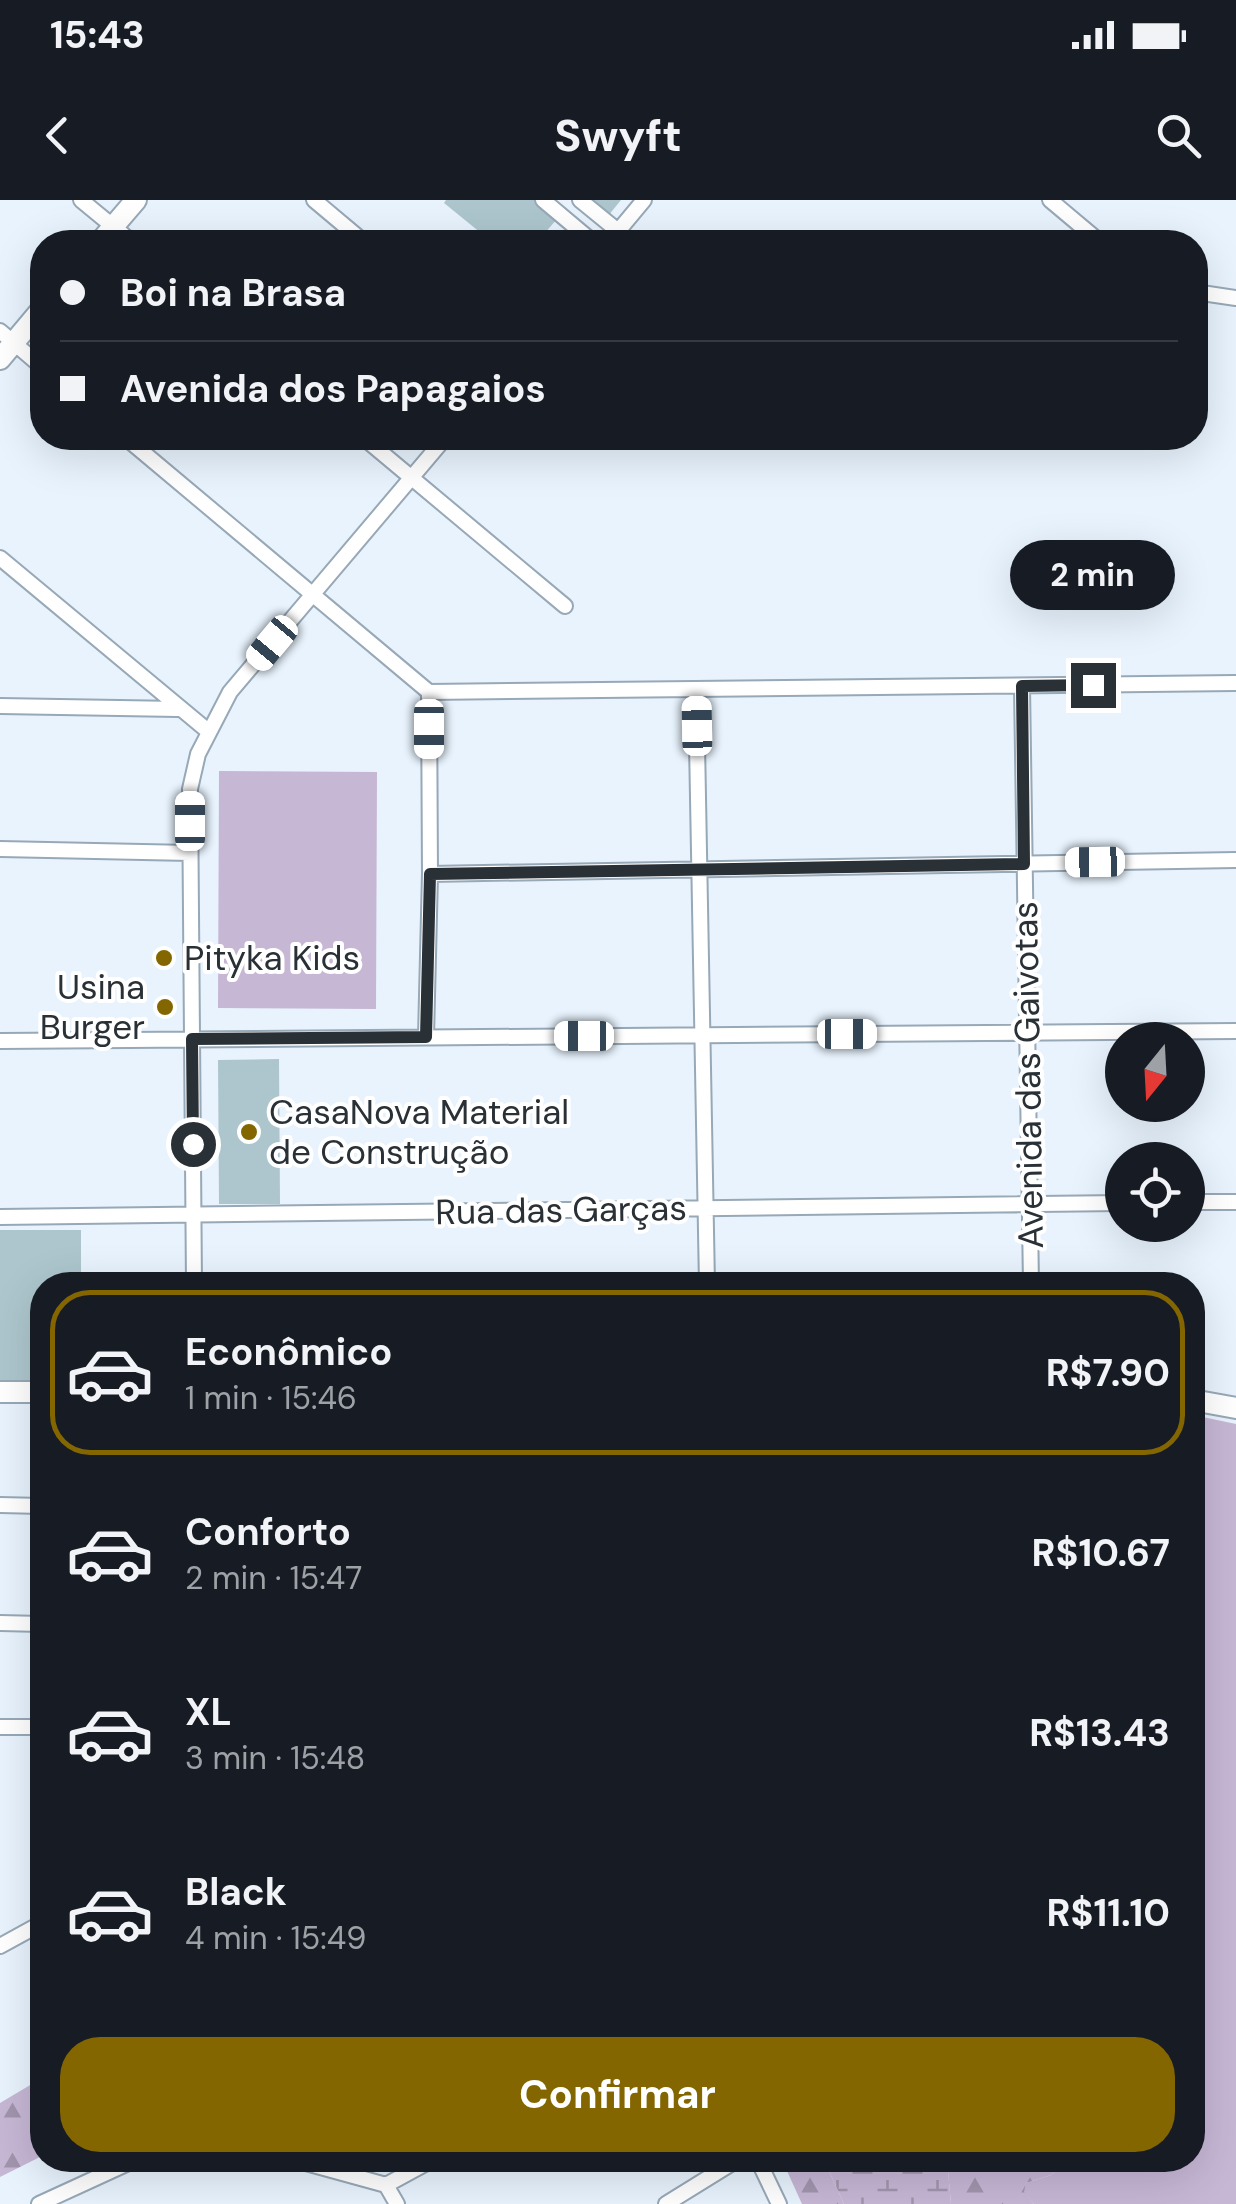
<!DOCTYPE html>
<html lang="pt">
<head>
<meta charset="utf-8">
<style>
	body { margin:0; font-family:"DM Sans",sans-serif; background:#242831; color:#f1f3f6; height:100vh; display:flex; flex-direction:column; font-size:38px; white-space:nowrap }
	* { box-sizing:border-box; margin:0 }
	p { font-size:32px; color:#9ea1a6 }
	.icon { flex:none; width:55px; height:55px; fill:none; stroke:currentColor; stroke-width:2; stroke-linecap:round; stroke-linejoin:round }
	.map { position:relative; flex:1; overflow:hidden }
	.sheet { position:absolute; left:30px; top:1072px; width:1175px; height:900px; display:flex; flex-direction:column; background:#171b24; border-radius:40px; box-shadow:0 10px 40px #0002 }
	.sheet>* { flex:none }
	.hud { position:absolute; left:30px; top:30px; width:1178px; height:220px; border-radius:40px; box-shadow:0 10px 40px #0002; display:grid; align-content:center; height:220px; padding:0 30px; background:#171b24 }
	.needle { width:65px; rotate:198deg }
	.tools { position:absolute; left:1105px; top:822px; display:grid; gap:20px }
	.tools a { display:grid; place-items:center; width:100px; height:100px; border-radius:50%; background:#171b24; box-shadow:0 10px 40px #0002; font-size:50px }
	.end { position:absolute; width:45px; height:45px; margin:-22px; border:12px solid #293036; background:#fff; box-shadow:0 0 0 5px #fff }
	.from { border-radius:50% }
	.bubble { position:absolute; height:70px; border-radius:35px; background:#171b24; box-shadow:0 10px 40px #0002; font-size:32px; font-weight:700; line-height:70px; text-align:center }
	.car { position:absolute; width:30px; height:60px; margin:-30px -15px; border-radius:12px; box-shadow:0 0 8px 2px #0007; background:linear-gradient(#fff 24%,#345 0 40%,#fff 0 76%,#345 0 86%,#fff 0) }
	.hud b { display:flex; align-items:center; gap:35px; height:95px; font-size:38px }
	.hud b+b { border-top:2px solid #363941 }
	.hud i { width:25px; height:25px; background:#f1f3f6 }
	ul { padding:18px 0 0; list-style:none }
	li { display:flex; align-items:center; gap:30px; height:165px; margin:0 20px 15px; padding:0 10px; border:5px solid transparent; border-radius:40px }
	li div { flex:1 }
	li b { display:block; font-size:38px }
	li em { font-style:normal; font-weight:700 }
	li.on { border-color:#846600 }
	li>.icon { width:90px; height:90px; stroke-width:1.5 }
	.cta { display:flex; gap:20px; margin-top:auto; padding:20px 30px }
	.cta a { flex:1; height:115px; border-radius:40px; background:#846600; color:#fff; font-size:40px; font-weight:700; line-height:115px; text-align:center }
	.status { display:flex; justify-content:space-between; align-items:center; height:70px; padding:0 50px; background:#171b24; direction:ltr }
	.status svg { height:28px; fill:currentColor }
	header { display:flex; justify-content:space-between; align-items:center; height:130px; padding:0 30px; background:#171b24; font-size:45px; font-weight:700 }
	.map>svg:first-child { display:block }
	.grass { fill:#c6b7d5 }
	.forest { fill:url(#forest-firs) }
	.wetland { fill:url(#wetland-marsh) }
	.building { fill:#adc6cd }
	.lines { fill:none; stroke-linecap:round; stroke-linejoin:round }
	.street-casing { stroke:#97a8b7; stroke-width:18 }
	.secondary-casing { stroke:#97a8b7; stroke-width:24 }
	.street { stroke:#fff; stroke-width:14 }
	.secondary { stroke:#fff; stroke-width:20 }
	.route { stroke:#293036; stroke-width:12 }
	.poi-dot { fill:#846600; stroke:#fff; stroke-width:4 }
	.labels { text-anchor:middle; stroke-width:8; stroke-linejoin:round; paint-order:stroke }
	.poi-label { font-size:35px; fill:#293036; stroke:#fff; text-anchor:start }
	.street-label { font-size:35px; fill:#293036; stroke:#fff }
</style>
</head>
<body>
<div class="status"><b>15:43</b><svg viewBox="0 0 49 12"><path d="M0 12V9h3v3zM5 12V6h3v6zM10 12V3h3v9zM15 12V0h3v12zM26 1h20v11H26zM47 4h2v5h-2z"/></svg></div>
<header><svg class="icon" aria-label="back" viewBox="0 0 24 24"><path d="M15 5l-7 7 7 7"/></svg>Swyft<svg class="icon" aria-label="search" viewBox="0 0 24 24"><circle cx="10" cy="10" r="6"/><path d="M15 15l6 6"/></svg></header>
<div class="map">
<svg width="1236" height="2004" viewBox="0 0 1236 2004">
	<defs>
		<pattern id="forest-firs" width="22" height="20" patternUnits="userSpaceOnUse" patternTransform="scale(2.5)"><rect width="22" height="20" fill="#c6b7d5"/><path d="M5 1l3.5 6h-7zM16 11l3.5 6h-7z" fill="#a195ae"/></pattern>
		<pattern id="wetland-marsh" width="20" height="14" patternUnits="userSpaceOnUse" patternTransform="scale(2.5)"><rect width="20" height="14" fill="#c6b7d5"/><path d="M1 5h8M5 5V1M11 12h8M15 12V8" fill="none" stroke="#a195ae"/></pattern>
	</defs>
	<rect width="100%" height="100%" fill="#e8f3fd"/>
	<path class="grass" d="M219,571L377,572L376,809L218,808Z
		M1193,1215L1236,1224V2004H1034L1023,1992L1026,1983L1051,1975L1059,1968L1058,1960H1192Z"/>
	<path class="forest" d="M42,1878V1956L0,1977V1903Z
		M782,1960H824L844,2004H802Z
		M947,1960H1058L1059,1968L1051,1975L1026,1983L1024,1992L1034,2004H951Z"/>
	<path class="wetland" d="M824,1960H947L951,2004H844Z"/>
	<path class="building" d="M446,0H534L557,19L537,42H492L444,3Z
		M589,0H621L608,16Z
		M279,859L280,1004H219L218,860Z
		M0,1030H81V1085H42V1181H0Z"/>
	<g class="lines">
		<g class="street-casing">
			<path id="street" d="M81,0L132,42
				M314,0L364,42
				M543,0L593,42
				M580,0L618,31
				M1050,0L1100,42
				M609,42L644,0
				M1195,92L1236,98
				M0,131L42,167
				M126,238L429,492
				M364,238L565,406
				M596,238L599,240
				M0,358L208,531
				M1022,486L1031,1085
				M696,489L707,1085
				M429,492L1236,483
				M0,506L178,509
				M0,649L190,653
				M430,674L1236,660
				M426,837L430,674L429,492
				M0,841L1236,831
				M1188,1002H1236
				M0,1017L1122,1003
				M194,1085L190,589L198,554L230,492L445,238
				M0,1305L42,1306
				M0,1423L42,1424
				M0,1527H42
				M0,1746L42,1723
				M295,1960L386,1985
				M758,1960L779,2004
				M386,1985L432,1960
				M386,1985L397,2004
				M39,2004L135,1960
				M666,2004L737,1960"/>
		</g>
		<g class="secondary-casing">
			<path id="secondary" d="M100,42L136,0
				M0,159L42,109
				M0,1192H42
				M1192,1200L1236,1208"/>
		</g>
		<use href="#street" class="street"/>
		<use href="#secondary" class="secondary"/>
	</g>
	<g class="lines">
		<path class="route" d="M193,944L192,839L426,837L430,674L1024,664L1022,486L1093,485"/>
	</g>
	<g class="poi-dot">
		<circle cx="164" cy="758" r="10"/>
		<circle cx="165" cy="807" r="10"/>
		<circle cx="249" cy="932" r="10"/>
	</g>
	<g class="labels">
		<g class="poi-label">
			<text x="184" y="770">Pityka Kids</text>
			<text x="145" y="799" text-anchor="end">Usina<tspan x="145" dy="40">Burger</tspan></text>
			<text x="269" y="924">CasaNova Material<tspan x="269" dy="40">de Construção</tspan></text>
		</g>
		<g class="street-label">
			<text transform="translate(1028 875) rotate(-91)" y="12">Avenida das Gaivotas</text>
			<text transform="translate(561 1010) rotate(-1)" y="12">Rua das Garças</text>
		</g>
	</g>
</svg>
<div class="tools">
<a><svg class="needle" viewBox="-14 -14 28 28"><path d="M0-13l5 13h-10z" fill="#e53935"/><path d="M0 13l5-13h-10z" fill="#9ea1a6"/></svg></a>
<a><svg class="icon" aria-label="locate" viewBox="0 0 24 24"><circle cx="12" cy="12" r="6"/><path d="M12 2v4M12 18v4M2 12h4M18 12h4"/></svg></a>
</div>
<i class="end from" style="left:193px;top:944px"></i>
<i class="end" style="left:1093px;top:485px"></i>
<div class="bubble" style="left:1010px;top:340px;width:165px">2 min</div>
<i class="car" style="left:272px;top:443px;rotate:220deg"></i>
<i class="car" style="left:697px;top:526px;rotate:359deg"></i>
<i class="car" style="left:429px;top:529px;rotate:180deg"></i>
<i class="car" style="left:190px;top:621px;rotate:0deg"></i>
<i class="car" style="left:1095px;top:662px;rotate:269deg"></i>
<i class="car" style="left:847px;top:834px;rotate:90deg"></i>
<i class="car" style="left:584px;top:836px;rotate:270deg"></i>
<div class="hud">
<b><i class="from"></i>Boi na Brasa</b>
<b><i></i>Avenida dos Papagaios</b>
</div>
<section class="sheet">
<ul>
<li class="on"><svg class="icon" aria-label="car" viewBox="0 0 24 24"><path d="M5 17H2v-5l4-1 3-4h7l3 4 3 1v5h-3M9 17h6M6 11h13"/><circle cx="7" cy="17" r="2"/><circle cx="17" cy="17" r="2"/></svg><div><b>Econômico</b><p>1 min · 15:46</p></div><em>R$7.90</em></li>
<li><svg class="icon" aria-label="car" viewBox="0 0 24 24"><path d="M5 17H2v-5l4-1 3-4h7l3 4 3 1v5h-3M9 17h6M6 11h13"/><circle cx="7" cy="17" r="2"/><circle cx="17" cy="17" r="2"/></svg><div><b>Conforto</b><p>2 min · 15:47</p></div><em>R$10.67</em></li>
<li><svg class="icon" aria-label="car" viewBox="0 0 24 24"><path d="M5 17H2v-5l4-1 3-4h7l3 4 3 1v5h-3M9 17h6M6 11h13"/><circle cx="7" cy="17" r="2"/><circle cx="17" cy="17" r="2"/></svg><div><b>XL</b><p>3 min · 15:48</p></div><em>R$13.43</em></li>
<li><svg class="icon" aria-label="car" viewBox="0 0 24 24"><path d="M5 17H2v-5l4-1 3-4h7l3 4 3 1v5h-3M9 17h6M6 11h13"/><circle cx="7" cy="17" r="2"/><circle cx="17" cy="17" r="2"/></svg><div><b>Black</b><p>4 min · 15:49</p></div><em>R$11.10</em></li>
</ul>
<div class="cta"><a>Confirmar</a></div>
</section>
</div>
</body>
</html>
